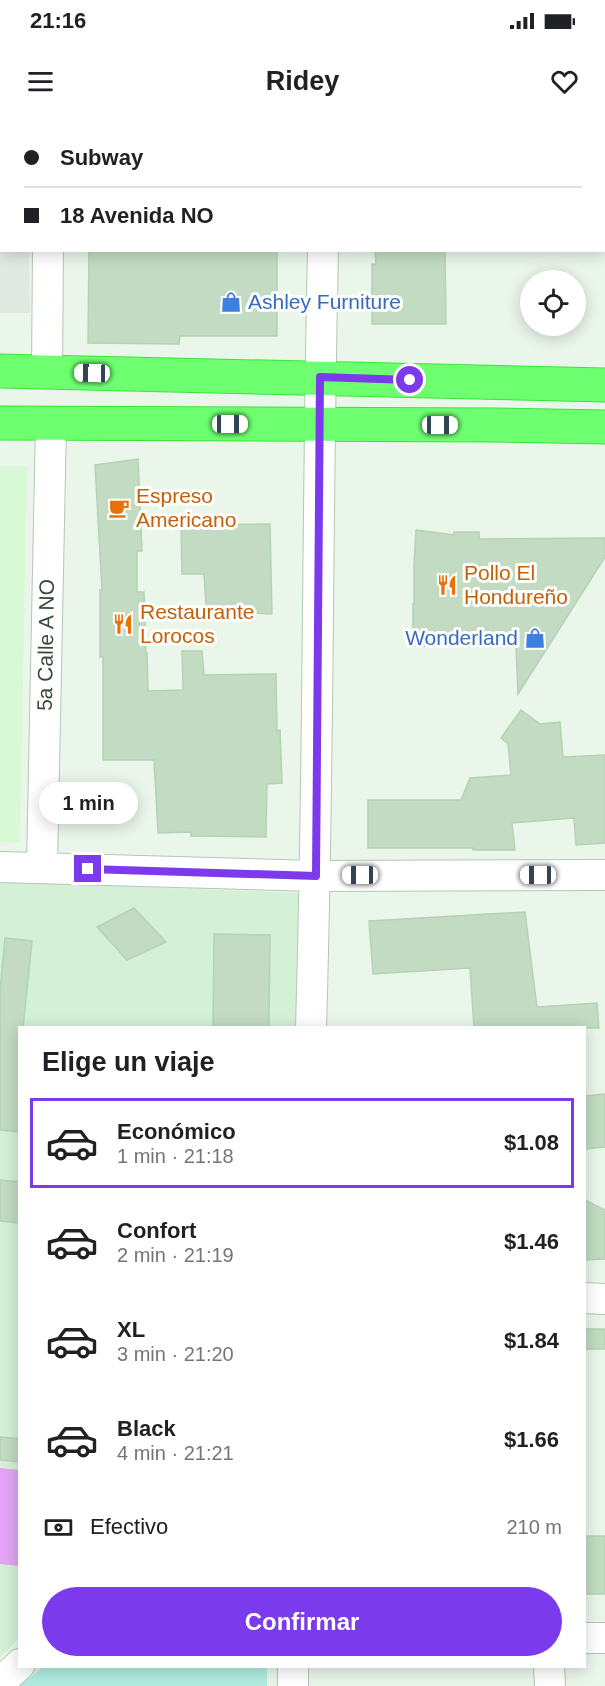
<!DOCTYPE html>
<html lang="es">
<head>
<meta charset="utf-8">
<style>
	body { margin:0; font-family:Arial,sans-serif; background:#f2f2f2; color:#202124; height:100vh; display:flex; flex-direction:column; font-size:22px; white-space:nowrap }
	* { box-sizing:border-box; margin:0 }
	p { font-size:20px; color:#757577 }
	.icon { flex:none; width:33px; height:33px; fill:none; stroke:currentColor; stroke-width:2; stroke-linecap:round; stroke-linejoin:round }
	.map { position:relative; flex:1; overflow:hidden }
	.details { position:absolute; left:18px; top:906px; width:568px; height:642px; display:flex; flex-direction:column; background:#fff; border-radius:0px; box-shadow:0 3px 15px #0003 }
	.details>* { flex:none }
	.guide { position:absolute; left:0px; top:0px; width:606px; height:132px; box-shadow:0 3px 15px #0003; display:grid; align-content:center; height:132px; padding:0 24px; background:#fff }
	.fabs { position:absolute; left:520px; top:150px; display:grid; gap:12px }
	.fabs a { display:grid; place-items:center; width:66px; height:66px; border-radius:50%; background:#fff; box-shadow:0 3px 15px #0003; font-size:30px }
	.end { position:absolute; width:27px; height:27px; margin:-14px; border:8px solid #7c3aed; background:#fff; box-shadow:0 0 0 3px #fff }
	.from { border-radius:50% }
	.bubble { position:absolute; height:42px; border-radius:21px; background:#fff; box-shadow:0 3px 15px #0003; font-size:20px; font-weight:600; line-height:42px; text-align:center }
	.car { position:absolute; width:18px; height:36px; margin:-18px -9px; border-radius:8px; box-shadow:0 0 4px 2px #0007; background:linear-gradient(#fff 24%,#345 0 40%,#fff 0 76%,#345 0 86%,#fff 0) }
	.guide b { display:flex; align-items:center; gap:21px; height:57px; font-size:22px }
	.guide b+b { border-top:2px solid #e0e0e0 }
	.guide i { width:15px; height:15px; background:#202124 }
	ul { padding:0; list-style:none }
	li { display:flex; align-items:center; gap:18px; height:90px; margin:0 12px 9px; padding:0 12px; border:3px solid transparent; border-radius:0px }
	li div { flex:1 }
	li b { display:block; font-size:22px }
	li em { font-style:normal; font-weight:600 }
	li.on { border-color:#7c3aed }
	li>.icon { width:54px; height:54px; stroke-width:1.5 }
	h2 { padding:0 24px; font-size:27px; line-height:72px }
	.pay { display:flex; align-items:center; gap:15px; height:66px; padding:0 24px; font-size:22px }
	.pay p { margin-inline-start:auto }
	.button { display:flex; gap:12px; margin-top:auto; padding:12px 24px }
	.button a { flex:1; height:69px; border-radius:36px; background:#7c3aed; color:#fff; font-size:24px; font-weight:600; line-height:69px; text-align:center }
	.status { display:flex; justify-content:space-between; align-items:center; height:42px; padding:0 30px; background:#fff; direction:ltr }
	.status svg { height:16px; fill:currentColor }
	header { display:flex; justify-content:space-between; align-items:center; height:78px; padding:0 24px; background:#fff; font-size:27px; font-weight:600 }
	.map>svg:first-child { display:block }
	.commercial { fill:#d8f8d6 }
	.education { fill:#d4f0d6 }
	.green { fill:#b2ece0 }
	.parking { fill:#e2e8e2 }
	.water { fill:#e2a5f5 }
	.building { fill:#c3dbc2; stroke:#b3d4b2; stroke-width:1.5 }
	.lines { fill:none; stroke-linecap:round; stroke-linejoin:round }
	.minor-casing { stroke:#b2c8b3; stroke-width:32 }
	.highway-casing { stroke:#38e635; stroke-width:35 }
	.minor { stroke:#fff; stroke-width:30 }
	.highway { stroke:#6dff6f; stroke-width:33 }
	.route { stroke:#7c3aed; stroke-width:8 }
	.labels { text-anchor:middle; stroke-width:6; stroke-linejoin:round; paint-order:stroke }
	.shop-label { font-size:21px; fill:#366cbe; stroke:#fff; text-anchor:start }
	.food-label { font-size:21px; fill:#c56008; stroke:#fff; text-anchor:start }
	.street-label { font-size:21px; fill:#394b38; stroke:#fff }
</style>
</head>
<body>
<div class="status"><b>21:16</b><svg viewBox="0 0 49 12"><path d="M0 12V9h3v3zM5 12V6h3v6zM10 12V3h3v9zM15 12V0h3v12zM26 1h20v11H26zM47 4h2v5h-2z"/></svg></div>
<header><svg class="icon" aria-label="menu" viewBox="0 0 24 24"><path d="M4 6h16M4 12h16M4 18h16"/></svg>Ridey<svg class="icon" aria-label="heart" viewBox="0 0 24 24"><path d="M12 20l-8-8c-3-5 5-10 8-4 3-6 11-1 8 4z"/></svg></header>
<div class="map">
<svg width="605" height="1566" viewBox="0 0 605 1566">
	<rect width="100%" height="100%" fill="#ebf6eb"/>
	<path class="commercial" d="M0,346H27L20,723L0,722Z"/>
	<path class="education" d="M0,762L301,773L296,907L20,908V1517L0,1538Z"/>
	<path class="green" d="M44,1546L267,1547V1566H19Z"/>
	<path class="parking" d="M0,0H28V1L2,2V130L29,131L30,193H0Z"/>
	<path class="water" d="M0,1348L19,1350V1446L0,1444Z"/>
	<path class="building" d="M89,130H277V216H180L179,224L88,223Z
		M375,130H445L446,204H372V144H376Z
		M138,339L142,431H137V472H144L146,533H147L148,571L183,570L182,531H202L204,555L276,554L277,611L280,610L282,663L267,664L266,717L191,716V712L158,713L154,640H103V537H100V470H102L95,345Z
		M270,404L272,494L235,492V499L207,500L204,454H182L181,405Z
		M416,410L454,415V412H479V419L605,418V437L518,574L516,527L413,526V484H414V445Z
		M521,590L540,604L560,602L563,637L605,635V723L576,725L574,698L512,703L515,730H473V728H368V680H461L470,658L511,655L508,624L501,618Z
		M134,788L166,822L127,840L97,807Z
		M525,792L537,887L597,883L599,908H474L470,848L373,854L369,801Z
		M214,814L270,815L269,908H213Z
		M5,818L32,821L23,908H20V1012L0,1010V871Z
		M605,974V1027L585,1029V976Z
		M0,1060L20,1062V1103L0,1101Z
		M585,1080L605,1090V1139L585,1140Z
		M585,1209H605V1229H585Z
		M0,1317L20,1319V1342L0,1340Z
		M585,1416H605V1474H585Z"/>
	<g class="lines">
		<g class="minor-casing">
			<path id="minor" d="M50,2V0
				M325,2V0
				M47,253L48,130
				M0,747L316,756L605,755
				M42,747L51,303
				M311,908C319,649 317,389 323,130
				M585,1178L605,1179
				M585,1518H605
				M293,1546V1566
				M549,1546L550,1566
				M0,1563L20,1544"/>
		</g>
		<g class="highway-casing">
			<path id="highway" d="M0,251L605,265
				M0,303L495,305L605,307"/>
		</g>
		<use href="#minor" class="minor"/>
		<use href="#highway" class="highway"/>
	</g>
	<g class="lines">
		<path class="route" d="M88,749L316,756L320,257L410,260"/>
	</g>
	<defs>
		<g id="shop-bare" transform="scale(1.62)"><path d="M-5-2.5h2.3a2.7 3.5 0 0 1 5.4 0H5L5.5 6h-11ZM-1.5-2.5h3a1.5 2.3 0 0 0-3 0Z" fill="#3f7fe0" stroke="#fff" stroke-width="2.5" paint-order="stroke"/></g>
		<g id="cafe-bare" transform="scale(1.62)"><path d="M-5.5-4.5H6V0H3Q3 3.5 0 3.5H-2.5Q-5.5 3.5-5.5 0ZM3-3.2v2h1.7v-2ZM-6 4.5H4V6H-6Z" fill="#e8710a" stroke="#fff" stroke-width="2.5" paint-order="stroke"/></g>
		<g id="restaurant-bare" transform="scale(1.62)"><path d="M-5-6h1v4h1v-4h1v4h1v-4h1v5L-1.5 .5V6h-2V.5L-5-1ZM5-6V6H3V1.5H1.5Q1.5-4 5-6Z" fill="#e8710a" stroke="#fff" stroke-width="2.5" paint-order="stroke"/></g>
	</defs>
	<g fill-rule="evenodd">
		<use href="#shop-bare" x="231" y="182"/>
		<use href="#cafe-bare" x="119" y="388"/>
		<use href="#restaurant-bare" x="447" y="465"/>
		<use href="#restaurant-bare" x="123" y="504"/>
		<use href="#shop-bare" x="535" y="518"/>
	</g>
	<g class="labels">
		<g class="shop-label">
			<text x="248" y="189">Ashley Furniture</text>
			<text x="518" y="525" text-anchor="end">Wonderland</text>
		</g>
		<g class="food-label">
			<text x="136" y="383">Espreso<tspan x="136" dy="24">Americano</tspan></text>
			<text x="464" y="460">Pollo El<tspan x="464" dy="24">Hondureño</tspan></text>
			<text x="140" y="499">Restaurante<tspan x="140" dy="24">Lorocos</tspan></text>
		</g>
		<g class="street-label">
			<text transform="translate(46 525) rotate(-89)" y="7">5a Calle A NO</text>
		</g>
	</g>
</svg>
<div class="fabs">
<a><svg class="icon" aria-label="locate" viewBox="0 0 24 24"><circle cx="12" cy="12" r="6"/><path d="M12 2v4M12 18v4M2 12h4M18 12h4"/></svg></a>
</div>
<i class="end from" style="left:410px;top:260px"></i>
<i class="end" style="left:88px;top:749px"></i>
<div class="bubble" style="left:39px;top:662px;width:99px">1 min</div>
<i class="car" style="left:92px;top:253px;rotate:271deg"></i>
<i class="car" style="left:230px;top:304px;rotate:90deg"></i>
<i class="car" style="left:440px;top:305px;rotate:90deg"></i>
<i class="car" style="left:360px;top:755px;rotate:270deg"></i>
<i class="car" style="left:538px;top:755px;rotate:270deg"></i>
<div class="guide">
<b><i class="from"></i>Subway</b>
<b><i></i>18 Avenida NO</b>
</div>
<section class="details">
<h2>Elige un viaje</h2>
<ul>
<li class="on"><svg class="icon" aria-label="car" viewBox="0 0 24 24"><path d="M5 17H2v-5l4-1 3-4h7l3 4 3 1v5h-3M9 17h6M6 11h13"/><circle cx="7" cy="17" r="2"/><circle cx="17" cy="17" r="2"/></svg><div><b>Económico</b><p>1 min · 21:18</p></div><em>$1.08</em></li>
<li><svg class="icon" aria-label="car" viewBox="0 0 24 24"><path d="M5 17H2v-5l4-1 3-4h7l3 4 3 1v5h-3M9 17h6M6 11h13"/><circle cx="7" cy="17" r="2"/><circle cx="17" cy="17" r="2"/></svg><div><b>Confort</b><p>2 min · 21:19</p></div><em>$1.46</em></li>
<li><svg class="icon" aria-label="car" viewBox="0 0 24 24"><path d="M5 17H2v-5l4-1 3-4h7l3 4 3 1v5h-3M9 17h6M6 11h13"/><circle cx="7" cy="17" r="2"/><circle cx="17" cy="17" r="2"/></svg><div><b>XL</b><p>3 min · 21:20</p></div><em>$1.84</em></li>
<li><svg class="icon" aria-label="car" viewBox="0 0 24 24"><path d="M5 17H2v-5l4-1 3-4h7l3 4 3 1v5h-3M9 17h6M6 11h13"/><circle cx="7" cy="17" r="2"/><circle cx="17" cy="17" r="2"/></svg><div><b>Black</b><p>4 min · 21:21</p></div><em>$1.66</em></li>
</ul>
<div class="pay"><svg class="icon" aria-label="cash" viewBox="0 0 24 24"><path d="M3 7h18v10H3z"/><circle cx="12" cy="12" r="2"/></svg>Efectivo<p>210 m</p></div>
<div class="button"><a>Confirmar</a></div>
</section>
</div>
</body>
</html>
